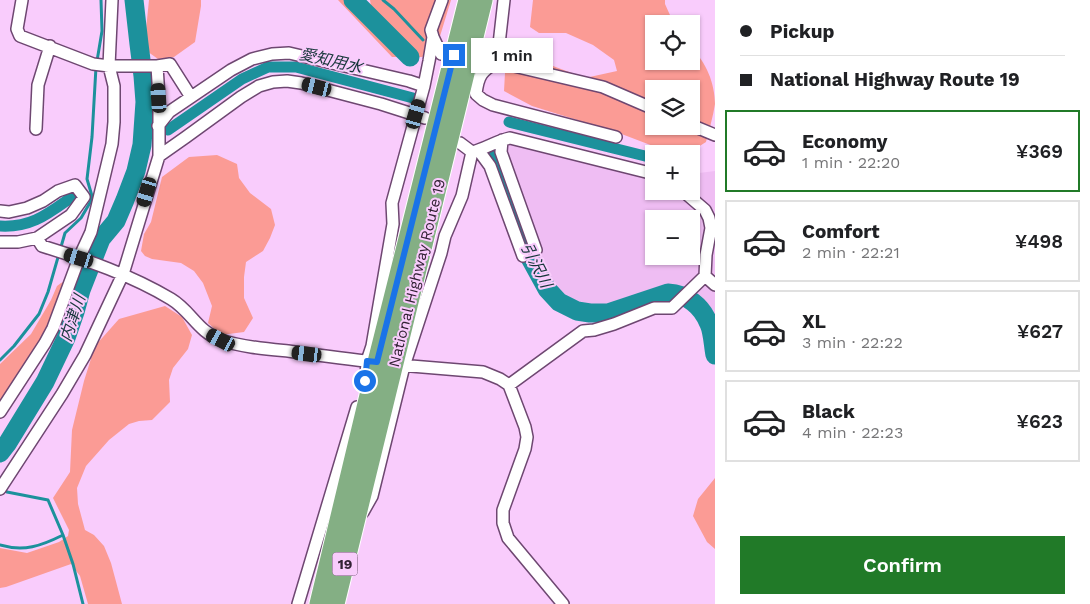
<!DOCTYPE html>
<html lang="en">
<head>
<meta charset="utf-8">
<style>
	body { margin:0; font-family:"Work Sans","Noto Sans JP",sans-serif; background:#f6f6f6; color:#202124; height:100vh; display:flex; flex-direction:column; font-size:19px; white-space:nowrap }
	* { box-sizing:border-box; margin:0 }
	p { font-size:16px; color:#757577 }
	.icon { flex:none; width:28px; height:28px; fill:none; stroke:currentColor; stroke-width:2; stroke-linecap:round; stroke-linejoin:round }
	.map { position:relative; flex:1; overflow:hidden }
	.sheet { display:flex; flex-direction:column; background:#fff; width:375px }
	.sheet>* { flex:none }
	.top-card { display:grid; align-content:center; height:110px; padding:0 25px; background:#fff }
	.fabs { position:absolute; left:645px; top:15px; display:grid; gap:10px }
	.fabs a { display:grid; place-items:center; width:55px; height:55px; border-radius:0px; background:#fff; box-shadow:0 1px 4px #0004; font-size:25px }
	.end { position:absolute; width:22px; height:22px; margin:-11px; border:6px solid #1a73e8; background:#fff; box-shadow:0 0 0 2px #fff }
	.from { border-radius:50% }
	.bubble { position:absolute; height:35px; border-radius:0px; background:#fff; box-shadow:0 1px 4px #0004; font-size:16px; font-weight:600; line-height:35px; text-align:center }
	.car { position:absolute; width:15px; height:30px; margin:-15px -8px; border-radius:6px; box-shadow:0 0 4px 1px #0007; background:linear-gradient(#222 24%,#8ab4d8 0 40%,#222 0 76%,#8ab4d8 0 86%,#222 0) }
	.top-card b { display:flex; align-items:center; gap:18px; height:48px; font-size:19px }
	.top-card b+b { border-top:1px solid #e0e0e0 }
	.top-card i { width:12px; height:12px; background:#202124 }
	ul { padding:0; list-style:none }
	li { display:flex; align-items:center; gap:15px; height:82px; margin:0 10px 8px; padding:0 15px; border:2px solid #e0e0e0; border-radius:0px }
	li div { flex:1 }
	li b { display:block; font-size:19px }
	li em { font-style:normal; font-weight:600 }
	li.selected { border-color:#217a28 }
	li>.icon { width:45px; height:45px; stroke-width:1.5 }
	.cta { display:flex; gap:10px; margin-top:auto; padding:10px 25px }
	.cta a { flex:1; height:58px; border-radius:0px; background:#217a28; color:#fff; font-size:20px; font-weight:600; line-height:58px; text-align:center }
	main { display:flex; flex:1; min-height:0 }
	.map>svg:first-child { display:block }
	.built { fill:#efbdf3; fill-rule:evenodd }
	.green { fill:#fb9b95; fill-rule:evenodd }
	.lines { fill:none; stroke-linecap:round; stroke-linejoin:round }
	.stream { stroke:#1c919c; stroke-width:3 }
	.canal { stroke:#1c919c; stroke-width:11 }
	.river { stroke:#1c919c; stroke-width:19 }
	.minor-casing { stroke:#6e4771; stroke-width:14 }
	.trunk-casing { stroke:#fff; stroke-width:21 }
	.minor { stroke:#fff; stroke-width:11 }
	.trunk { stroke:#84af84; stroke-width:19 }
	.route { stroke:#1a73e8; stroke-width:6 }
	.labels { text-anchor:middle; stroke-width:4; stroke-linejoin:round; paint-order:stroke }
	.shield { fill:#f9ccfc; stroke:#6e5470; stroke-width:1 }
	.shield-label { font-size:14px; font-weight:bold; fill:#322134 }
	.street-label { font-size:15px; fill:#322134; stroke:#f9ccfc }
	.water-label { font-size:16px; font-style:italic; fill:#16363a; stroke:#f9ccfc }
</style>
</head>
<body>
<main>
<div class="map">
<svg width="715" height="604" viewBox="0 0 715 604">
	<rect width="100%" height="100%" fill="#f9ccfc"/>
	<path class="built" d="M507,141L654,176V191H691V174L715,171V329L713,322L705,309L691,295L681,293L670,291L659,292L644,296L623,305L612,308L597,309L575,304L554,290L545,275L538,251L505,160ZM654,219H691V256H654Z"/>
	<path class="green" d="M149,0H201V6L195,42L174,57L158,59L144,49Z
		M338,0H351L363,14L372,12L370,0H451L437,46L422,57H392Z
		M533,0H665V4L674,24H654V61H691V48C706,61 715,84 715,104C713,117 709,130 706,142L687,154H674L619,133L532,106L504,91L505,73L537,60L585,78L617,71L614,60L593,45L566,33H539L530,27ZM654,89H691V126H654Z
		M217,155L237,164L239,178L250,193L271,209L275,225L270,238L263,251L246,262L244,277V298L253,318L244,332L221,335L208,323L212,306L203,283L194,271L181,263L152,259L145,256L141,251L144,234L151,222L162,177L189,157Z
		M66,281L52,320L42,337L0,404V364L31,334L51,300L57,286L61,283Z
		M165,306L182,317L192,335L188,349L173,368L169,380L170,402L152,420L139,421L129,424L109,440L86,466L77,488L78,504L85,530L94,535L104,546L111,563L122,604H88L80,576L71,564L6,587L0,588V548L27,553L59,542L68,536L69,530L53,498L70,472L72,430L84,381L95,346L119,319Z
		M715,478V549L707,542L693,516L698,499Z"/>
	<g class="lines">
		<path class="stream" d="M383,0L394,9L423,40
			M97,61L102,31L101,0
			M0,360L14,346L39,314L48,292L65,233L81,218L91,201L92,196L87,179L92,137L96,67
			M3,489L7,492L48,500L63,535L73,564L83,604
			M0,545C24,552 41,546 63,535"/>
		<path class="canal" d="M509,122L653,158
			M168,130L242,79L268,67H296L413,98
			M0,226C33,228 50,212 76,194"/>
		<path class="river" d="M353,0L410,57
			M492,150L530,258L547,289L559,302L577,311L590,313H608L668,293C687,294 702,306 709,324C713,333 713,345 715,355
			M0,453L7,444L45,382L66,338L75,312L81,290L101,239L116,221L125,200L136,171L142,145L145,102L143,76L139,44L134,0"/>
		<g class="minor-casing">
			<path id="minor" d="M22,0L17,29L20,36L93,64L109,66H157L170,64L191,97
				M433,37L441,54
				M497,62L504,0
				M691,125L715,135
				M158,126L169,112L231,70L252,59L272,54L289,53L409,81L424,86
				M36,129L38,85L50,46
				M616,137L493,105L483,100L476,94C478,75 482,71 497,62L603,87L654,109
				M502,140L501,152L536,250
				M460,143L472,152
				M479,151L490,166L523,256
				M159,156L186,137L241,97L259,86L273,82L287,81L301,83L381,104L425,118
				M0,211L9,212L27,208L43,201L58,191L75,185L84,197L71,215L37,238L18,242H0
				M37,238L42,246C87,260 131,275 171,299C191,311 198,332 221,340C241,347 267,349 288,351C317,355 346,359 375,362
				M705,276L715,285
				M399,365L483,372L500,379L509,385L525,427L527,437L525,449L503,510V523L508,538L563,604
				M366,377L367,361L372,346L393,224L392,203L424,86L429,61L433,37L431,30L442,0
				M509,385L583,331L594,330L614,324L654,308H672L705,276L706,255L711,228L709,218L705,210L683,191
				M0,412L45,343L53,328L79,258L91,232L112,144L114,122V86L109,66L112,0
				M0,489L62,394L85,355L123,274L159,156V98L157,66
				M363,512L372,496L404,366L441,253L445,236L462,196L472,152C485,149 496,141 510,138L654,174
				M298,604L357,407"/>
		</g>
		<g class="trunk-casing">
			<path id="trunk" d="M319,604L377,362L468,0
				M335,604L483,0"/>
		</g>
		<use href="#minor" class="minor"/>
		<use href="#trunk" class="trunk"/>
	</g>
	<g class="lines">
		<path class="route" d="M365,381L367,361L377,362L454,55"/>
	</g>
	<g class="labels">
		<rect class="shield" x="332.5" y="552.5" width="25" height="23" rx="4"/>
		<g class="shield-label">
			<text x="345" y="569">19</text>
		</g>
		<g class="street-label">
			<text transform="translate(417 273) rotate(-76)" y="5">National Highway Route 19</text>
		</g>
		<g class="water-label">
			<text transform="translate(331 60) rotate(13)" y="6">愛知用水</text>
			<text transform="translate(537 265) rotate(63)" y="6">引沢川</text>
			<text transform="translate(72 318) rotate(-72)" y="6">内津川</text>
		</g>
	</g>
</svg>
<div class="fabs">
<a><svg class="icon" aria-label="locate" viewBox="0 0 24 24"><circle cx="12" cy="12" r="6"/><path d="M12 2v4M12 18v4M2 12h4M18 12h4"/></svg></a>
<a><svg class="icon" aria-label="layers" viewBox="0 0 24 24"><path d="M12 4l9 5-9 5-9-5zM3 14l9 5 9-5"/></svg></a>
<a>+</a>
<a>−</a>
</div>
<i class="end from" style="left:365px;top:381px"></i>
<i class="end" style="left:454px;top:55px"></i>
<div class="bubble" style="left:471px;top:38px;width:82px">1 min</div>
<i class="car" style="left:317px;top:87px;rotate:284deg"></i>
<i class="car" style="left:159px;top:98px;rotate:356deg"></i>
<i class="car" style="left:416px;top:114px;rotate:16deg"></i>
<i class="car" style="left:147px;top:192px;rotate:197deg"></i>
<i class="car" style="left:79px;top:258px;rotate:287deg"></i>
<i class="car" style="left:221px;top:340px;rotate:298deg"></i>
<i class="car" style="left:307px;top:354px;rotate:277deg"></i>
</div>
<section class="sheet">
<div class="top-card">
<b><i class="from"></i>Pickup</b>
<b><i></i>National Highway Route 19</b>
</div>
<ul>
<li class="selected"><svg class="icon" aria-label="car" viewBox="0 0 24 24"><path d="M5 17H2v-5l4-1 3-4h7l3 4 3 1v5h-3M9 17h6M6 11h13"/><circle cx="7" cy="17" r="2"/><circle cx="17" cy="17" r="2"/></svg><div><b>Economy</b><p>1 min · 22:20</p></div><em>¥369</em></li>
<li><svg class="icon" aria-label="car" viewBox="0 0 24 24"><path d="M5 17H2v-5l4-1 3-4h7l3 4 3 1v5h-3M9 17h6M6 11h13"/><circle cx="7" cy="17" r="2"/><circle cx="17" cy="17" r="2"/></svg><div><b>Comfort</b><p>2 min · 22:21</p></div><em>¥498</em></li>
<li><svg class="icon" aria-label="car" viewBox="0 0 24 24"><path d="M5 17H2v-5l4-1 3-4h7l3 4 3 1v5h-3M9 17h6M6 11h13"/><circle cx="7" cy="17" r="2"/><circle cx="17" cy="17" r="2"/></svg><div><b>XL</b><p>3 min · 22:22</p></div><em>¥627</em></li>
<li><svg class="icon" aria-label="car" viewBox="0 0 24 24"><path d="M5 17H2v-5l4-1 3-4h7l3 4 3 1v5h-3M9 17h6M6 11h13"/><circle cx="7" cy="17" r="2"/><circle cx="17" cy="17" r="2"/></svg><div><b>Black</b><p>4 min · 22:23</p></div><em>¥623</em></li>
</ul>
<div class="cta"><a>Confirm</a></div>
</section>
</main>
</body>
</html>
